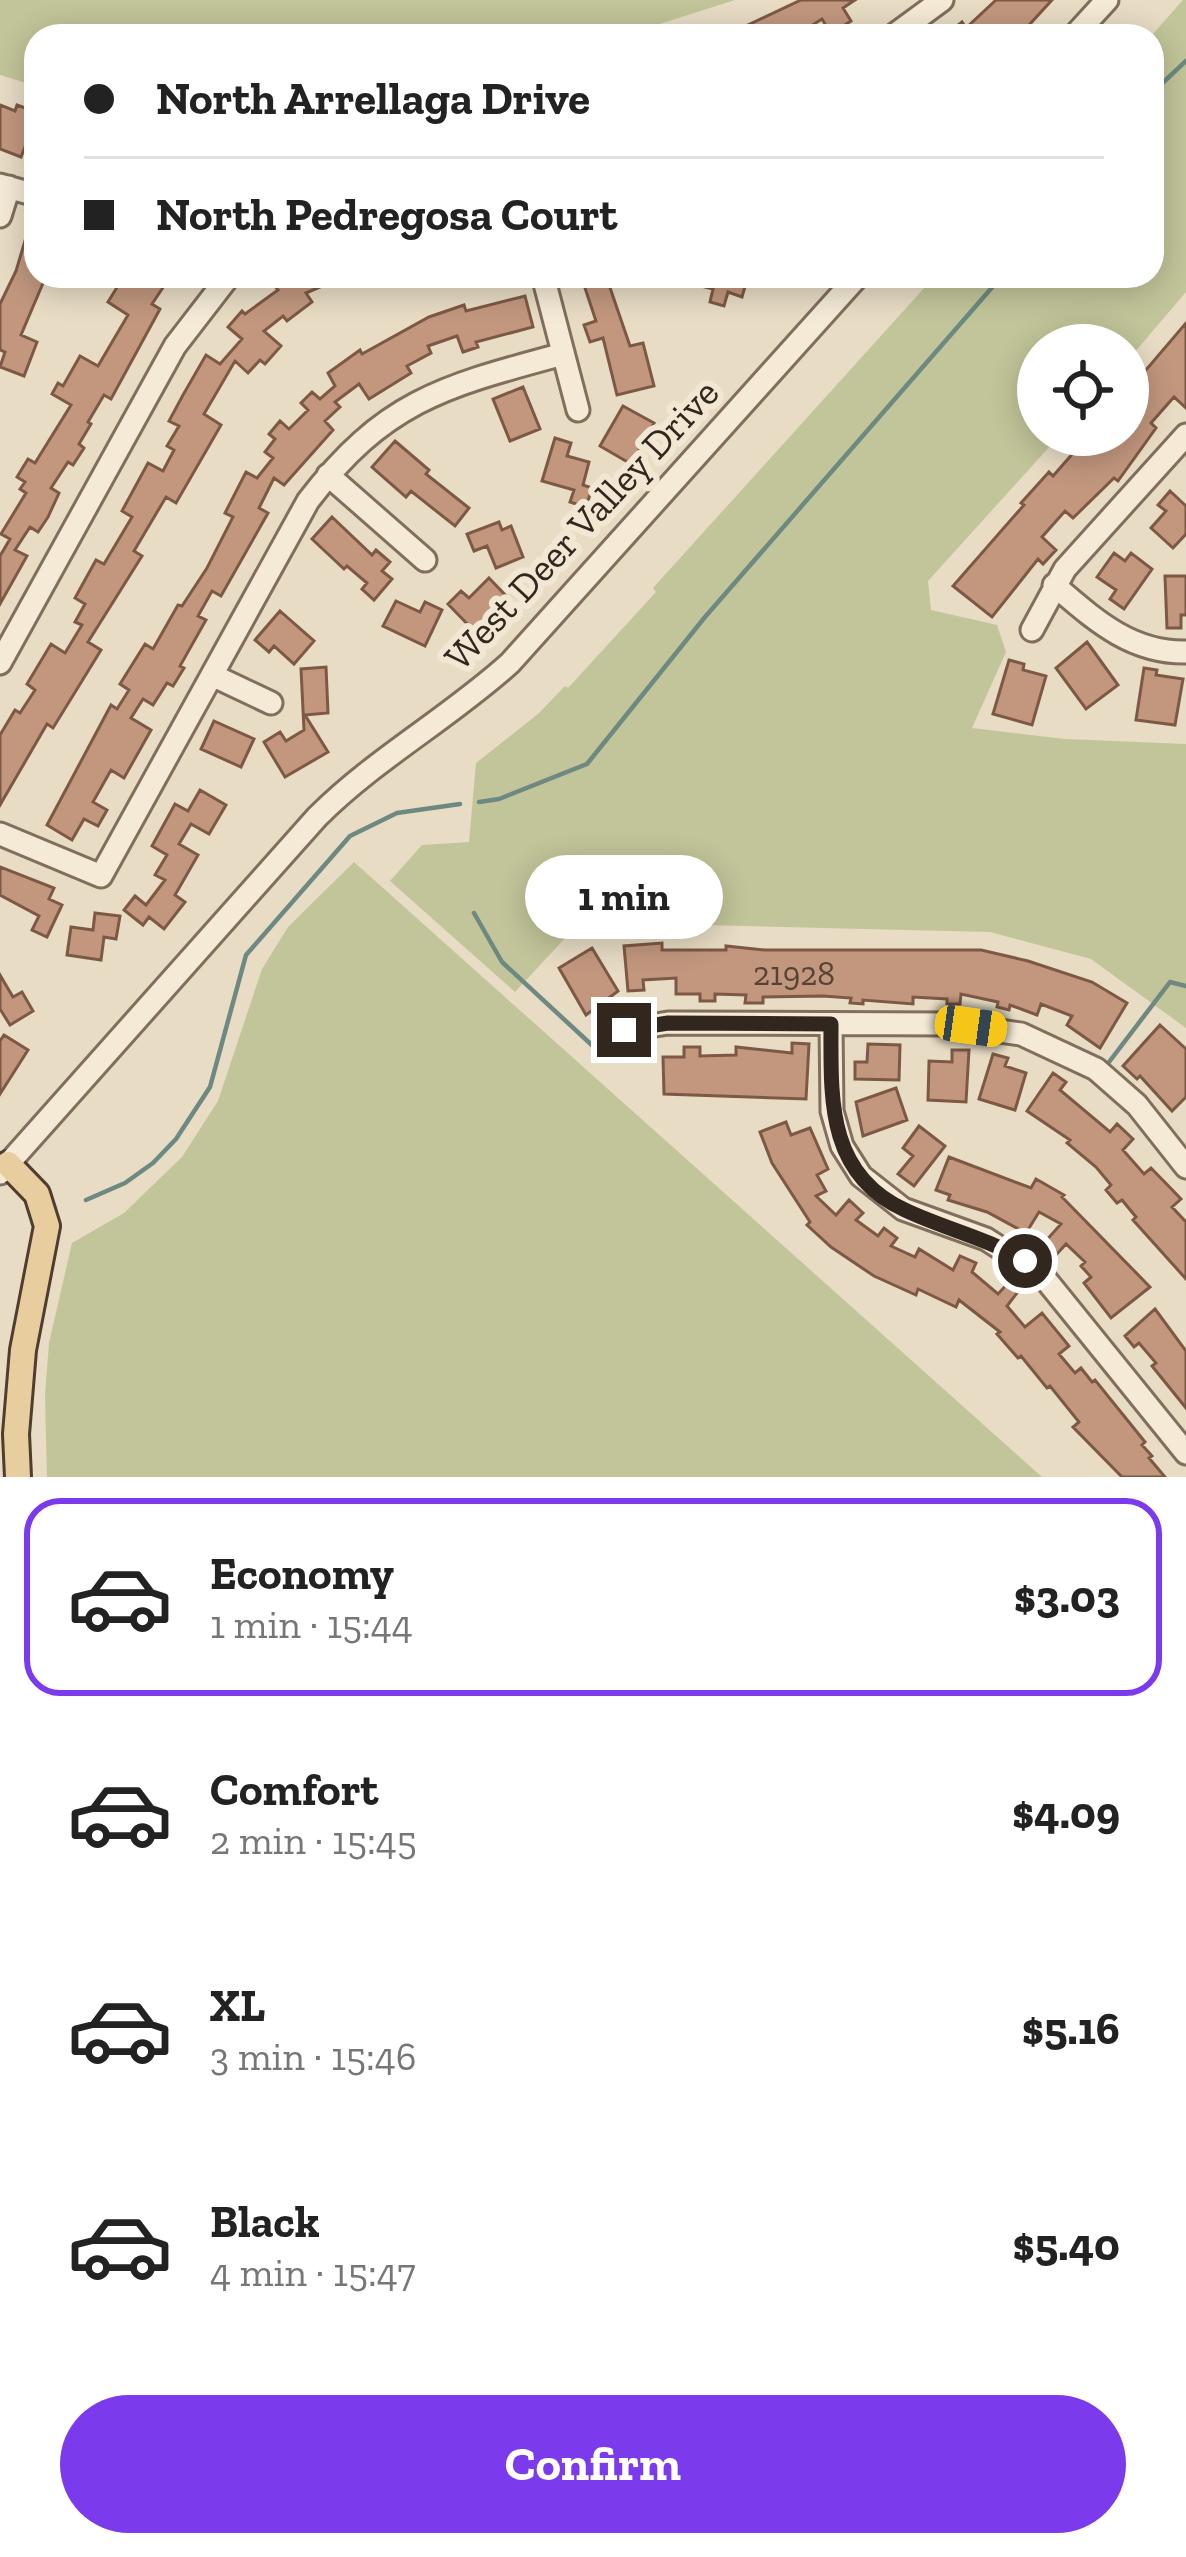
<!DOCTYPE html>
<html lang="en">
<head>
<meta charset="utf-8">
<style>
	body { margin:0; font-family:"Zilla Slab",serif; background:#f2f2f2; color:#222; height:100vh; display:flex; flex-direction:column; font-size:45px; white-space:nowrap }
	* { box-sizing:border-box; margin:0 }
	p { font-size:39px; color:#767676 }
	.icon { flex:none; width:66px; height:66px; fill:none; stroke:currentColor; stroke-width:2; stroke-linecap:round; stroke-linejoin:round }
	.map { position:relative; height:1477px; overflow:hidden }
	.drawer { display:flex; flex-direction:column; background:#fff; flex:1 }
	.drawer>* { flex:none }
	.guide { position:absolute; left:24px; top:24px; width:1140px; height:264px; border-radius:36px; box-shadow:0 6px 30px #0003; display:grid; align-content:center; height:264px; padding:0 60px; background:#fff }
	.tools { position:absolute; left:1017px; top:324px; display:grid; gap:24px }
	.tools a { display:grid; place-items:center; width:132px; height:132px; border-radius:50%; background:#fff; box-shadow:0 6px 30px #0003; font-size:60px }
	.end { position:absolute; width:54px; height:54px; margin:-27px; border:15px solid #32271f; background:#fff; box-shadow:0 0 0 6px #fff }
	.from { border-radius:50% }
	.bubble { position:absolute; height:84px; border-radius:42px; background:#fff; box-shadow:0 6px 30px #0003; font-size:39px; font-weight:700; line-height:84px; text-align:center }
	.car { position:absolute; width:36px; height:72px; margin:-36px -18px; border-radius:15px; box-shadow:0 0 9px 3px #0007; background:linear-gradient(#f5c518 24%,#345 0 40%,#f5c518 0 76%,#345 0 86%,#f5c518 0) }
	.guide b { display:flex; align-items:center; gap:42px; height:114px; font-size:45px }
	.guide b+b { border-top:3px solid #e0e0e0 }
	.guide i { width:30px; height:30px; background:#222 }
	ul { padding:21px 0 0; list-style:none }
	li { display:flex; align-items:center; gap:36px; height:198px; margin:0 24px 18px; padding:0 36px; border:6px solid transparent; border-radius:36px }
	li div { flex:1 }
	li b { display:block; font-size:45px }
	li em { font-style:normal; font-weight:700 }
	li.current { border-color:#7c3aed }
	li>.icon { width:108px; height:108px; stroke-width:1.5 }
	.action { display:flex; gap:24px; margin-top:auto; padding:24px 60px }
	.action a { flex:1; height:138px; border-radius:72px; background:#7c3aed; color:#fff; font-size:48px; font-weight:700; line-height:138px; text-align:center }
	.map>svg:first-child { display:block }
	.green { fill:#c2c599 }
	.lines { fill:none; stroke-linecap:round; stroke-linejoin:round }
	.stream { stroke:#6d8981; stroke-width:4.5 }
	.building { fill:#c2977e; stroke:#7d5945; stroke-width:3 }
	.minor-casing { stroke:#816e5c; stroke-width:27 }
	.major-casing { stroke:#4f3d30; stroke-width:30 }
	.minor { stroke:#f4ead6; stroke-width:21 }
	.major { stroke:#e8ce9f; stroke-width:24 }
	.route { stroke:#32271f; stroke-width:15 }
	.labels { text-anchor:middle; stroke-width:12; stroke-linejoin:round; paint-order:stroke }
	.number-label { font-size:33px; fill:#564337 }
	.street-label { font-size:39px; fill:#32271f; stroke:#f1e7d2 }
</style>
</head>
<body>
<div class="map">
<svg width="1186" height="1477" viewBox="0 0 1186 1477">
	<rect width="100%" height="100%" fill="#e8dcc4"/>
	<path class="green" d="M0,0H735L622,36H36V86L0,75Z
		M1183,0H1186V292L1128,360V345H1038V435H1060L928,581L931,610L997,625L1006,652L972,728L1065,739L1186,744V1028L1091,959L990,932L580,922L515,992L390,881L422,845L469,842L476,763L538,714L565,686L568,688L656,592L653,588L935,276H1152L1151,36Z
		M354,862L1042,1477H47L45,1395L49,1343L72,1243L124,1213L182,1157L218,1101L262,969L288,927Z"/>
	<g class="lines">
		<path class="stream" d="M1152,93L1186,61
			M479,802L499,799L587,764L705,617L1002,276
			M474,913L502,962L595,1048L603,1046
			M1106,1066L1170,982L1186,986
			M86,1200L125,1183L153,1163L176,1139L210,1087L246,955L350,836L397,813L460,804"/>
	</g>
	<path class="building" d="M801,0H855L843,8L851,21L831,34L822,19L795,36H753L748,25Z
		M996,0H1052L1019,36L1014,30L1008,36H944L962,22L966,28Z
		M0,105L15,111L17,105L36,112V152L25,147L21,157L0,149Z
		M33,214L36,276H46L21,335L37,342L24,376L0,367L5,352L0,350V304L16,271Z
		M124,276H155L166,283L152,304L160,309L111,399L104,395L88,422L91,424L79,444L84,448L73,465L68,462L51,488L59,493L48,517L38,532L30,527L15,550L27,556L0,604V556L10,539L1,534L26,493L20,489L25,482L17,477L28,459L35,463L71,405L52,394L58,383L63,386L80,356L98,366L128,315L108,302Z
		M289,276H345L306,293L312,302L287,321L283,316L264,331L281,346L265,364L260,360L248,373L235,361L204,414L221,425L176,503L166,497L134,551L142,556L88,642L101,650L53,728L47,724L0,805V735L15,710L20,713L35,690L27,684L51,644L65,653L82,625L75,622L85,604L75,598L96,560L104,564L132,517L122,511L148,463L163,471L174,450L167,446L179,426L169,421L183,395L206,355L220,364L242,339L228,327L242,311L245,314L278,290L275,286Z
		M581,276H606L630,346L643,343L654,386L617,395L603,338L590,342L584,325L596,321Z
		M678,276H748L742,297L728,292L724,306L710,302L713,289L678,280Z
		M525,296L533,327L476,342L478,347L463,352L457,336L428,346L431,353L407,366L411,373L369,399L359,384L335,402L340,407L325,421L333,430L284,485L274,478L259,508L268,513L221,596L212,591L198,616L206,620L180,666L184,668L173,686L167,683L153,705L143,699L131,718L151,730L124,778L111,770L93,802L107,810L98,826L84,819L72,840L47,825L111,705L117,709L129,690L120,684L145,644L153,649L178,605L182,606L207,568L233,517L225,513L246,472L257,478L273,458L265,452L275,439L269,434L280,421L289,429L308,410L301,403L312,392L320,399L335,386L328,373L360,350L362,354L429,317L464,305L466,311Z
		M1186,323V408L1174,397L1151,423L1156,428L1118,481L1114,478L1073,518L1065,511L1042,537L1056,550L1043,564L1038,559L992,617L953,586L1024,505L1021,503L1049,472L1053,476L1089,435H1128V391Z
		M523,387L540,429L510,441L493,399Z
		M623,406L654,423L631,464L600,446Z
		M555,438L571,443L567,456L589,462L583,485L592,488L586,507L570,502L574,490L542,481Z
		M395,441L429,470L426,474L469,508L455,526L411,491L406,497L372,467Z
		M1170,491L1186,506V534L1173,548L1151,528L1166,511L1158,505Z
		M332,517L372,555L376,550L390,562L382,571L392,579L374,600L362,589L367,583L347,566L344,569L312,539Z
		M499,522L502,530L511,526L523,557L496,568L487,546L474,551L467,534Z
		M1114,553L1125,561L1131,553L1152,569L1124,609L1110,599L1116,590L1097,577Z
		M1165,576H1186V615H1181V628H1167Z
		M489,578L509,599L475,632L448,604L461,591L469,598Z
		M396,601L420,612L425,602L442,610L425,646L383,626Z
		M280,611L314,641L294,664L274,646L269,652L255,640Z
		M1087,642L1118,685L1086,709L1056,668Z
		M1009,660L1024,664L1023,670L1046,676L1032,725L993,714Z
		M326,667L328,713L305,715L328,752L285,777L264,742L280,732L286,741L304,730L301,669Z
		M1144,668L1157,670L1156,675L1183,679L1175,725L1136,720Z
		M214,721L254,739L241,767L201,749Z
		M200,790L226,805L209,834L191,824L179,844L198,855L175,895L185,902L164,929L149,917L143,925L124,910L135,896L146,905L165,880L155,875L167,855L152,846L175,804L188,811Z
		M0,867L54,888L49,899L62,905L47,937L32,930L39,916L0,895Z
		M95,913L120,916L116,939L104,937L101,960L67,955L71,927L93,930Z
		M662,943V950H726V946L765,950H981L1028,961L1092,982L1127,1003L1100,1048L1067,1025L1072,1016L1041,1004L1037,1015L1010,1005L1009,1010L997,1007L998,1002L961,994L960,1004H947V999L913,997V1004L863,1000V1004L850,1003L851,998L823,996L763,997V1003H745L746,995L715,994V1001H700V994H676V978L643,980L644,990L628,991L624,946Z
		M592,948L618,991L586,1015L559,968Z
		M0,975L13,997L22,992L33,1011L10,1025L0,1009Z
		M1160,1025L1186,1049V1097L1172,1111L1140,1076L1137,1079L1123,1066Z
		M4,1035L28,1050L0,1094V1041Z
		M792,1043L809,1044L806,1099L664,1094L663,1057H684V1047H700V1056L736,1055V1047L792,1053Z
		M868,1044L900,1045L899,1080L855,1079V1062H867Z
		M952,1050H969L966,1102L928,1100L929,1061L952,1062Z
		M993,1054L1008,1058L1005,1066L1026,1073L1015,1110L979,1099Z
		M1053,1073L1066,1082L1060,1090L1110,1132L1117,1124L1133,1139L1123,1150L1144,1174L1151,1168L1181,1199L1172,1207L1186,1222V1279L1133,1220L1136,1217L1122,1200L1117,1203L1106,1190L1111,1185L1096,1167L1067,1143L1070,1140L1027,1111Z
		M896,1088L907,1120L863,1136L856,1102Z
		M786,1122L791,1135L810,1128L828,1169L817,1175L826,1191L816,1196L836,1215L849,1200L863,1213L856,1220L878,1236L884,1228L897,1238L891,1246L915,1257L919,1249L953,1270L960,1256L976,1263L972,1272L998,1294L1010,1281L1020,1289L1007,1306L1025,1327L1042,1313L1069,1346L1059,1354L1075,1373L1081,1368L1092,1382L1095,1380L1145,1442L1142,1445L1152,1456L1149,1458L1165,1477H1122L1073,1427L1079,1422L1050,1386L1047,1388L1021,1356L1018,1358L997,1334L1000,1332L959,1300L956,1307L918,1289L916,1295L874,1276L831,1247L807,1225L810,1222L772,1163L760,1132Z
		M919,1126L945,1146L914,1186L898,1174L913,1156L903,1148Z
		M949,1157L1031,1188L1036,1179L1064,1195L1062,1197L1150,1287L1111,1318L1084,1283L1091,1277L1081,1266L1085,1262L1066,1244L1056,1255L1043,1244L1061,1224L1039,1212L1026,1233L987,1212L948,1200L950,1195L936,1190Z
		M1155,1309L1186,1351V1408L1152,1366L1156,1363L1139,1343L1134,1347L1125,1336Z"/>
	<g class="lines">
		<g class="minor-casing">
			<path id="minor" d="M893,36L942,0
				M1074,36L1107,0
				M0,185L36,195
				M0,216L9,187
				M543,276L578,410
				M328,475L425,560
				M1054,585C1094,619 1130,653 1186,652
				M1032,630L1065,569L1186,435
				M0,663L175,346L229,276
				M214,676L271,703
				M0,834L101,876L308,501C385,400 445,386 563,354
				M831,1024L832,1111L842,1146L861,1176L903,1209L986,1239L1042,1275L1186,1453
				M624,1030L668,1023L950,1024L1021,1034L1096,1069L1137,1105L1186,1167
				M0,1173L317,817C376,758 448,719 510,663L858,276"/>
		</g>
		<g class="major-casing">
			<path id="major" d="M8,1164L37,1194L47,1226L23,1350L16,1434L18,1477"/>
		</g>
		<use href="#minor" class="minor"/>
		<use href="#major" class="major"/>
	</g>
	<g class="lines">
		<path class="route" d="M624,1030L668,1023L831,1024C831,1097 826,1174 905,1210C945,1229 987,1238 1025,1261"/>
	</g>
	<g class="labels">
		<g class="number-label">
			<text x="794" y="985">21928</text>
		</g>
		<g class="street-label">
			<text transform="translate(581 524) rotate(-47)" y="14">West Deer Valley Drive</text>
		</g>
	</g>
</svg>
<div class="tools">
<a><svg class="icon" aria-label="locate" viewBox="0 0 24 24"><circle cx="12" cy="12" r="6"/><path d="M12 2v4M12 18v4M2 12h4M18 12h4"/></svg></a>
</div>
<i class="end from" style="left:1025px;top:1261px"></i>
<i class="end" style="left:624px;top:1030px"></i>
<div class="bubble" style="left:525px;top:855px;width:198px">1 min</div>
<i class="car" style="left:971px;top:1026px;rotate:98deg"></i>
<div class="guide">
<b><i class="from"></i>North Arrellaga Drive</b>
<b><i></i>North Pedregosa Court</b>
</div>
</div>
<section class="drawer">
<ul>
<li class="current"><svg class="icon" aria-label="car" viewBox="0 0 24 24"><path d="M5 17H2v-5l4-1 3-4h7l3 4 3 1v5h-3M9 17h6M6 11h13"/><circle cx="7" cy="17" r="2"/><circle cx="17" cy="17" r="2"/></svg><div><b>Economy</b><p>1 min · 15:44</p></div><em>$3.03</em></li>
<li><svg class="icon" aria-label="car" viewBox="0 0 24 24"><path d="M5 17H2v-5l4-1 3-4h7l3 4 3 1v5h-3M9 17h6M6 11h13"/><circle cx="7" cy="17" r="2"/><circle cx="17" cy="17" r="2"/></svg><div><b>Comfort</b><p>2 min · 15:45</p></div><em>$4.09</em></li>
<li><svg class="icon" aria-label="car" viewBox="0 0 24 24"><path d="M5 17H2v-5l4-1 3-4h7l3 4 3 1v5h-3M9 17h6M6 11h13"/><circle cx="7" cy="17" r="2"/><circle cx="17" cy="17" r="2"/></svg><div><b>XL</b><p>3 min · 15:46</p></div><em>$5.16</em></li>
<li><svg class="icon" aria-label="car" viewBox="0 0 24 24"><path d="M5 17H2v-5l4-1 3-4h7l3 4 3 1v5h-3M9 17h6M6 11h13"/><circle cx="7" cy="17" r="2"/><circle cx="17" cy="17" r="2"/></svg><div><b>Black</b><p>4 min · 15:47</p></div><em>$5.40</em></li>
</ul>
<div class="action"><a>Confirm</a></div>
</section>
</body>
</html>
